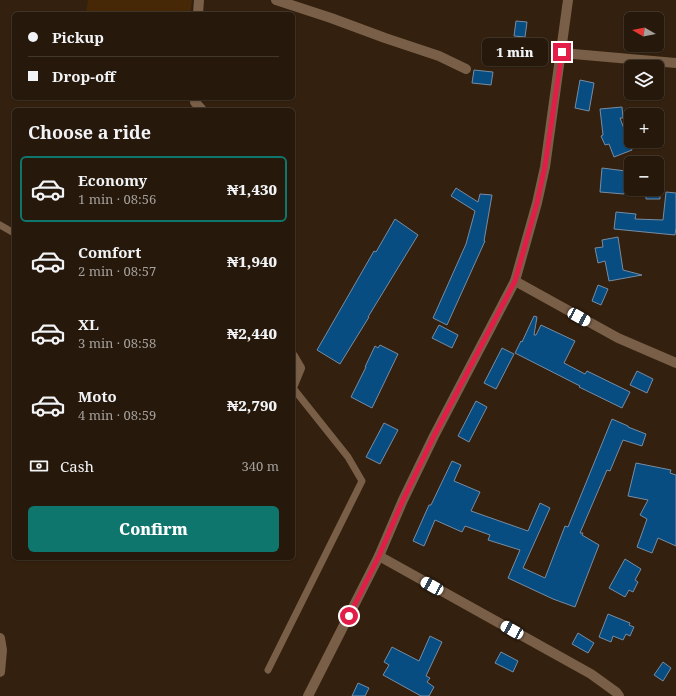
<!DOCTYPE html>
<html lang="en">
<head>
<meta charset="utf-8">
<style>
	body { margin:0; font-family:"Noto Serif",serif; background:#2e2113; color:#f1f3f6; height:100vh; display:flex; flex-direction:column; font-size:15px; white-space:nowrap }
	* { box-sizing:border-box; margin:0 }
	p { font-size:13px; color:#a4a09c }
	.icon { flex:none; width:22px; height:22px; fill:none; stroke:currentColor; stroke-width:2; stroke-linecap:round; stroke-linejoin:round }
	.map { position:relative; flex:1; overflow:hidden }
	.sheet { position:absolute; left:12px; top:108px; width:283px; height:452px; display:flex; flex-direction:column; background:#26180a; border-radius:6px; box-shadow:0 1px 3px #0004,0 0 0 1px #42372b }
	.sheet>* { flex:none }
	.hud { position:absolute; left:12px; top:12px; width:283px; height:88px; border-radius:6px; box-shadow:0 1px 3px #0004,0 0 0 1px #42372b; display:grid; align-content:center; height:88px; padding:0 16px; background:#26180a }
	.needle { width:26px; rotate:279deg }
	.fabs { position:absolute; left:624px; top:12px; display:grid; gap:8px }
	.fabs a { display:grid; place-items:center; width:40px; height:40px; border-radius:6px; background:#26180a; box-shadow:0 1px 3px #0004,0 0 0 1px #42372b; font-size:20px }
	.end { position:absolute; width:18px; height:18px; margin:-9px; border:5px solid #e11d48; background:#fff; box-shadow:0 0 0 2px #fff }
	.from { border-radius:50% }
	.bubble { position:absolute; height:28px; border-radius:6px; background:#26180a; box-shadow:0 1px 3px #0004,0 0 0 1px #42372b; font-size:13px; font-weight:800; line-height:28px; text-align:center }
	.car { position:absolute; width:12px; height:24px; margin:-12px -6px; border-radius:5px; box-shadow:0 0 3px 1px #0007; background:linear-gradient(#fff 24%,#345 0 40%,#fff 0 76%,#345 0 86%,#fff 0) }
	.hud b { display:flex; align-items:center; gap:14px; height:38px; font-size:15px }
	.hud b+b { border-top:1px solid #42372b }
	.hud i { width:10px; height:10px; background:#f1f3f6 }
	ul { padding:0; list-style:none }
	li { display:flex; align-items:center; gap:12px; height:66px; margin:0 8px 6px; padding:0 8px; border:2px solid transparent; border-radius:6px }
	li div { flex:1 }
	li b { display:block; font-size:15px }
	li em { font-style:normal; font-weight:800 }
	li.active { border-color:#0f766e }
	li>.icon { width:36px; height:36px; stroke-width:1.5 }
	h2 { padding:0 16px; font-size:18px; line-height:48px }
	.pay { display:flex; align-items:center; gap:10px; height:44px; padding:0 16px; font-size:15px }
	.pay p { margin-inline-start:auto }
	.primary-button { display:flex; gap:8px; margin-top:auto; padding:8px 16px }
	.primary-button a { flex:1; height:46px; border-radius:6px; background:#0f766e; color:#fff; font-size:16px; font-weight:800; line-height:46px; text-align:center }
	.map>svg:first-child { display:block }
	.green { fill:#472806 }
	.building { fill:#084d82; stroke:#778ca2 }
	.lines { fill:none; stroke-linecap:round; stroke-linejoin:round }
	.service { stroke:#795f48; stroke-width:7 }
	.minor { stroke:#795f48; stroke-width:10 }
	.tertiary { stroke:#795f48; stroke-width:10 }
	.route { stroke:#e11d48; stroke-width:5 }
</style>
</head>
<body>
<div class="map">
<svg width="676" height="696" viewBox="0 0 676 696">
	<rect width="100%" height="100%" fill="#33200e"/>
	<path class="green" d="M88,0H192L190,14H86Z"/>
	<path class="building" d="M516,21L527,22L525,37L514,36Z
		M474,70L493,72L491,85L472,83Z
		M580,80L594,83L589,111L575,108Z
		M622,107L623,118H620L632,150L614,157L609,144L605,145L601,136L603,135L600,109Z
		M602,168L626,171L624,194L600,192Z
		M456,188L478,202L480,194L492,195L484,241H485L447,325L433,318L466,244L475,211L451,196Z
		M646,189H660V199H646Z
		M666,192L676,193V228L675,235L614,229L616,212L636,214L635,219L663,220Z
		M395,219L418,235L368,317H369L340,364L317,350L374,251L376,252Z
		M618,237L623,270L642,275L609,281L605,261L598,263L595,248L603,247L602,240Z
		M598,285L608,289L601,305L592,301Z
		M534,316L537,317L534,335H536L541,325L575,341L564,363L585,374L587,371L630,392L622,408L579,387L580,386L515,353L521,341L522,342Z
		M439,325L458,335L452,348L432,338Z
		M380,345L398,354L372,408L351,397L366,367H365L375,346L378,348Z
		M502,348L514,354L496,389L484,383Z
		M637,371L653,379L647,393L630,385Z
		M476,401L487,407L469,442L458,436Z
		M612,419L628,426V427L646,434L642,446L623,440L610,471L607,470L580,533H583L582,535L599,545L575,607L553,599L508,578L520,550L488,540L490,535L465,526L462,532L435,520L424,546L413,541L429,505H431L452,461L461,465L454,481L480,492L471,511L528,531L540,503L550,508L523,568L545,578L565,526L568,527Z
		M384,423L398,430L380,464L366,457Z
		M636,463L671,470L670,473L676,475V546L658,538L652,553L637,547L647,519L640,515L648,500L628,496Z
		M625,559L641,569L635,580L638,582L633,592L629,590L625,597L609,588Z
		M608,614L630,623L629,625L634,627L630,636L626,634L623,640L613,636L611,642L599,637Z
		M578,633L594,643L588,653L572,644Z
		M430,636L442,642L426,676L430,678L427,682L434,687L429,696H421L383,675L389,665L384,662L392,647L419,661Z
		M501,652L518,661L513,672L495,663Z
		M663,662L671,668L663,681L654,675Z
		M358,683L369,688L365,696H352Z"/>
	<g class="lines">
		<path class="service" d="M0,225L14,233
			M268,670L362,481L348,457L293,388"/>
		<path class="minor" d="M276,0L331,18L385,38L439,56L466,69
			M198,14L199,0
			M562,53L676,63
			M195,98V102L202,110
			M515,281L618,338L676,363
			M293,356L300,368L293,385
			M379,556L591,674L616,692L619,696
			M0,638L2,650L0,672"/>
		<path class="tertiary" d="M308,696L379,556L403,500L434,436L515,281L537,203L545,167L568,0"/>
	</g>
	<g class="lines">
		<path class="route" d="M349,616L379,556L403,500L434,436L515,281L537,203L545,166L562,52"/>
	</g>
</svg>
<div class="fabs">
<a><svg class="needle" viewBox="-14 -14 28 28"><path d="M0-13l5 13h-10z" fill="#e53935"/><path d="M0 13l5-13h-10z" fill="#a4a09c"/></svg></a>
<a><svg class="icon" aria-label="layers" viewBox="0 0 24 24"><path d="M12 4l9 5-9 5-9-5zM3 14l9 5 9-5"/></svg></a>
<a>+</a>
<a>−</a>
</div>
<i class="end from" style="left:349px;top:616px"></i>
<i class="end" style="left:562px;top:52px"></i>
<div class="bubble" style="left:482px;top:38px;width:66px">1 min</div>
<i class="car" style="left:579px;top:317px;rotate:119deg"></i>
<i class="car" style="left:432px;top:586px;rotate:299deg"></i>
<i class="car" style="left:512px;top:630px;rotate:299deg"></i>
<div class="hud">
<b><i class="from"></i>Pickup</b>
<b><i></i>Drop-off</b>
</div>
<section class="sheet">
<h2>Choose a ride</h2>
<ul>
<li class="active"><svg class="icon" aria-label="car" viewBox="0 0 24 24"><path d="M5 17H2v-5l4-1 3-4h7l3 4 3 1v5h-3M9 17h6M6 11h13"/><circle cx="7" cy="17" r="2"/><circle cx="17" cy="17" r="2"/></svg><div><b>Economy</b><p>1 min · 08:56</p></div><em>₦1,430</em></li>
<li><svg class="icon" aria-label="car" viewBox="0 0 24 24"><path d="M5 17H2v-5l4-1 3-4h7l3 4 3 1v5h-3M9 17h6M6 11h13"/><circle cx="7" cy="17" r="2"/><circle cx="17" cy="17" r="2"/></svg><div><b>Comfort</b><p>2 min · 08:57</p></div><em>₦1,940</em></li>
<li><svg class="icon" aria-label="car" viewBox="0 0 24 24"><path d="M5 17H2v-5l4-1 3-4h7l3 4 3 1v5h-3M9 17h6M6 11h13"/><circle cx="7" cy="17" r="2"/><circle cx="17" cy="17" r="2"/></svg><div><b>XL</b><p>3 min · 08:58</p></div><em>₦2,440</em></li>
<li><svg class="icon" aria-label="car" viewBox="0 0 24 24"><path d="M5 17H2v-5l4-1 3-4h7l3 4 3 1v5h-3M9 17h6M6 11h13"/><circle cx="7" cy="17" r="2"/><circle cx="17" cy="17" r="2"/></svg><div><b>Moto</b><p>4 min · 08:59</p></div><em>₦2,790</em></li>
</ul>
<div class="pay"><svg class="icon" aria-label="cash" viewBox="0 0 24 24"><path d="M3 7h18v10H3z"/><circle cx="12" cy="12" r="2"/></svg>Cash<p>340 m</p></div>
<div class="primary-button"><a>Confirm</a></div>
</section>
</div>
</body>
</html>
